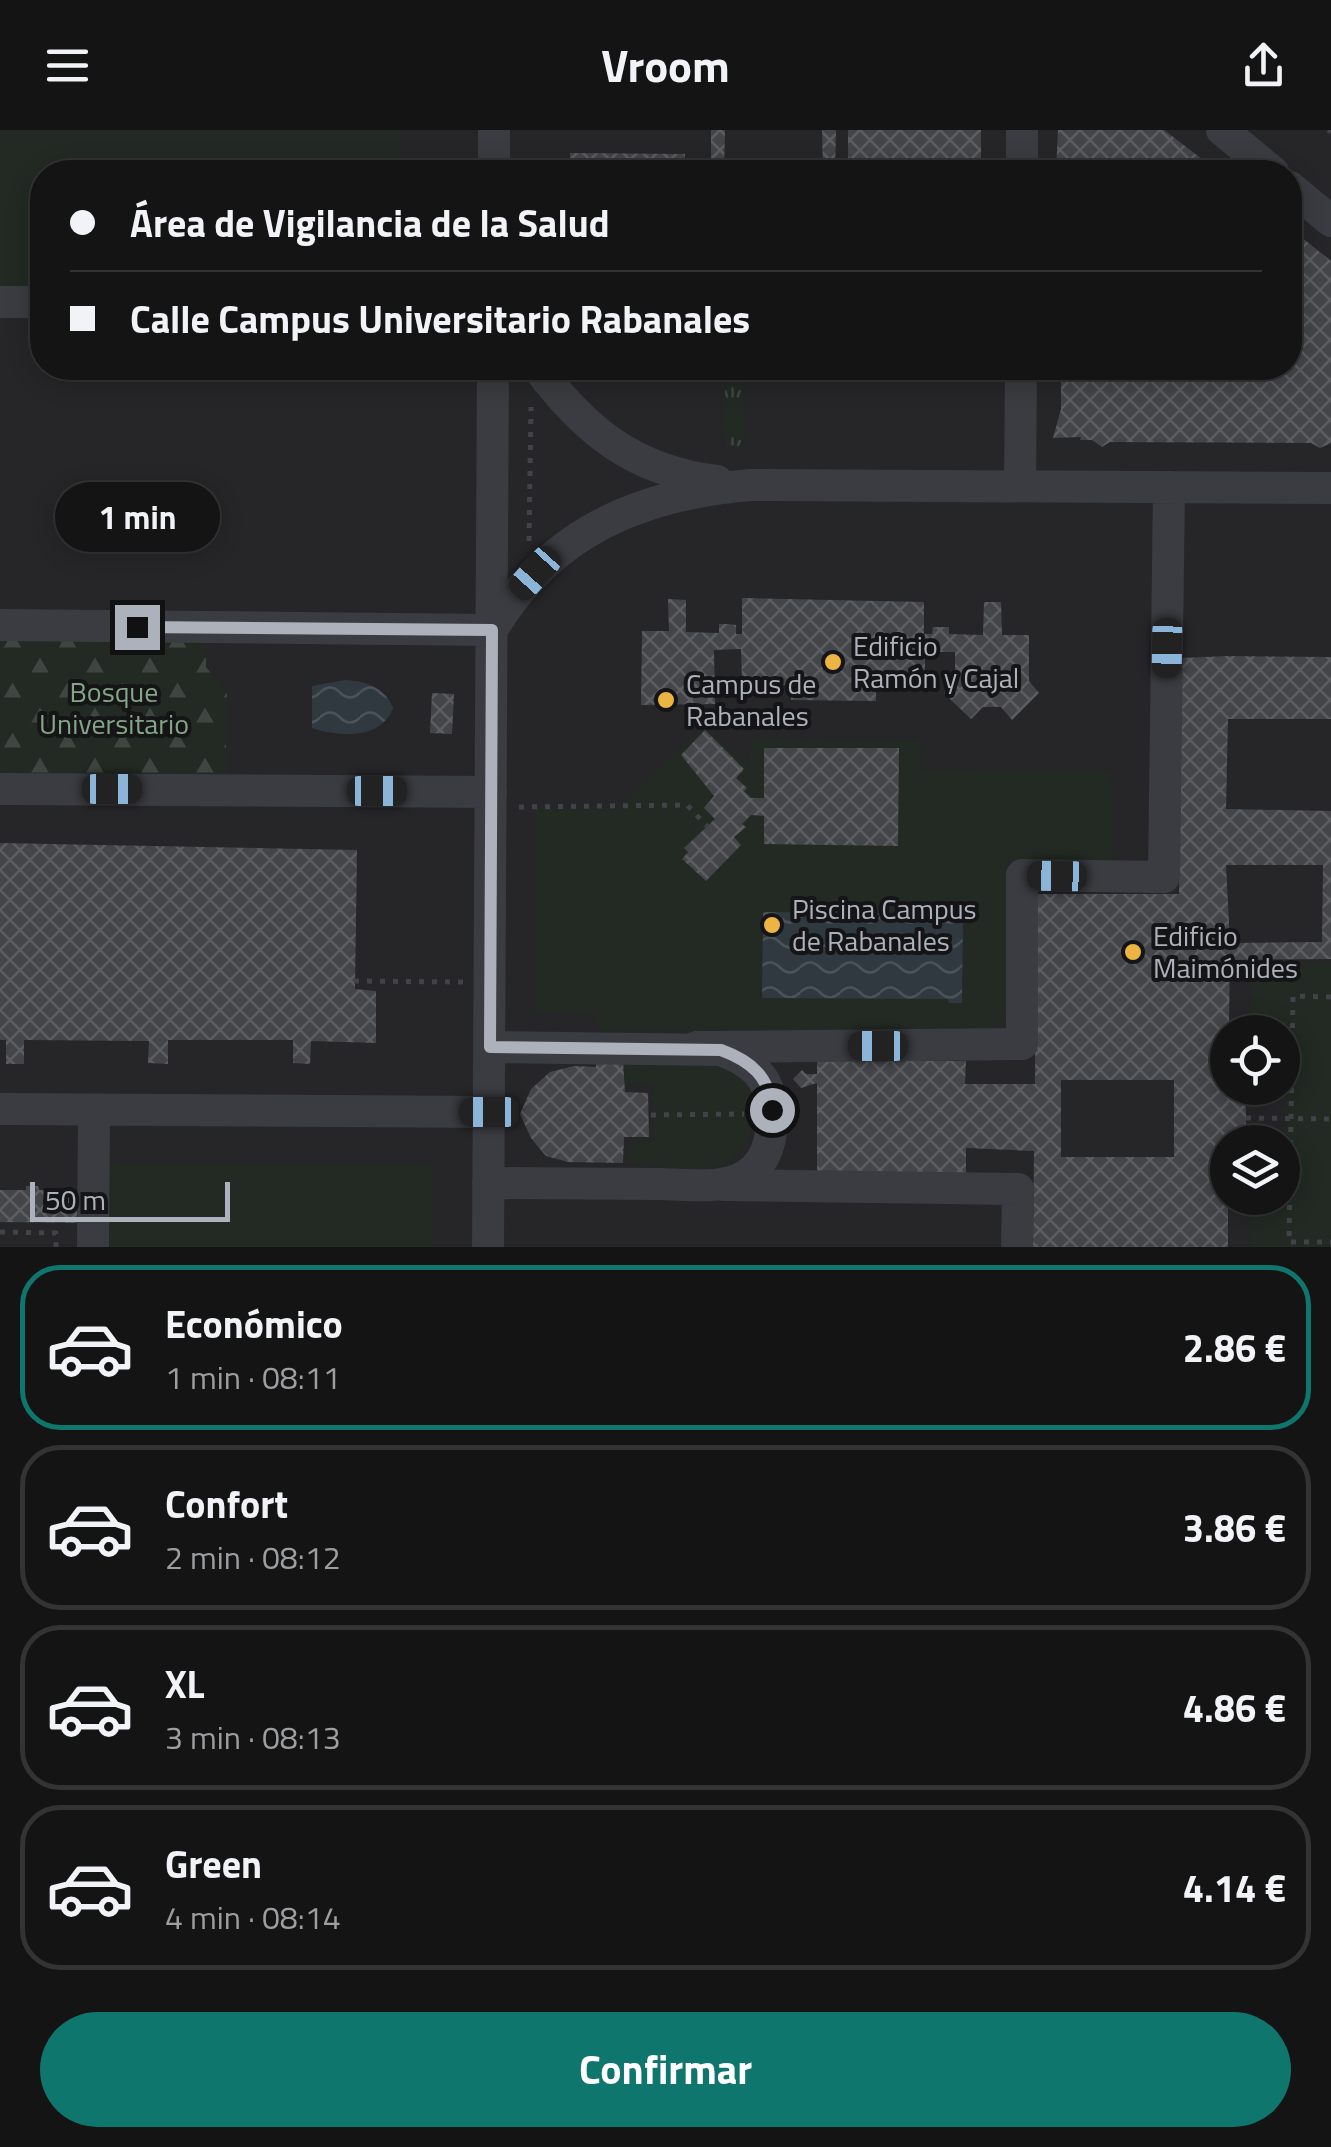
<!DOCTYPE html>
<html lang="es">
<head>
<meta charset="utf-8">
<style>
	body { margin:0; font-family:"Titillium Web",sans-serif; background:#212122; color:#f1f3f6; height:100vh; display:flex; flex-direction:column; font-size:38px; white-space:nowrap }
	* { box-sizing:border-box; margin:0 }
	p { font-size:32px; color:#9d9ea0 }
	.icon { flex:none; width:55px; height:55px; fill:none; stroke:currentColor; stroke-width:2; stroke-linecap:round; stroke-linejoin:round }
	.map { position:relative; height:1117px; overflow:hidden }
	.panel { display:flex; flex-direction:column; background:#141415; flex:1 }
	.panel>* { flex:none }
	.banner { position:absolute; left:30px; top:30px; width:1272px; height:220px; border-radius:40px; box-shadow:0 5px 25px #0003,0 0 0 2px #333334; display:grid; align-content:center; height:220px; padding:0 40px; background:#141415 }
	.controls { position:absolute; left:1210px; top:885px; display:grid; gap:20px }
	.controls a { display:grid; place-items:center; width:90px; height:90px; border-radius:50%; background:#141415; box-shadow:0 5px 25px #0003,0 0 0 2px #333334; font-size:50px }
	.scale { position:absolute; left:30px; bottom:25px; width:200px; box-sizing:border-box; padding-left:10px; border:5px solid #adb1bb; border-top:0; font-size:28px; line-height:35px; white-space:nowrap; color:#adb1bb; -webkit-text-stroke:8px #151517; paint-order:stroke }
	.end { position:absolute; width:45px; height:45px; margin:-22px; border:12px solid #adb1bb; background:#111; box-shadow:0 0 0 5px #111 }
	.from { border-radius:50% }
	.bubble { position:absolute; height:70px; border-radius:35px; background:#141415; box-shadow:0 5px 25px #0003,0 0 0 2px #333334; font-size:32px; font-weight:700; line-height:70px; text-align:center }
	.car { position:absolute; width:30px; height:60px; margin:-30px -15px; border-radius:12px; box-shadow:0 0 8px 2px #0007; background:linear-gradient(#222 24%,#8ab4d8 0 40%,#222 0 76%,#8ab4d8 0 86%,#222 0) }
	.banner b { display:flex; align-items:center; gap:35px; height:95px; font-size:38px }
	.banner b+b { border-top:2px solid #333334 }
	.banner i { width:25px; height:25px; background:#f1f3f6 }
	ul { padding:18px 0 0; list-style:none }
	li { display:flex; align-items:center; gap:30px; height:165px; margin:0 20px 15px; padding:0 20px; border:5px solid #333334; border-radius:40px }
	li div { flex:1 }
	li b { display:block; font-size:38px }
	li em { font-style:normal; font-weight:700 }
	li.current { border-color:#0f766e }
	li>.icon { width:90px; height:90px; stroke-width:1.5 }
	.cta { display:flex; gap:20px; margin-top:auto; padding:20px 40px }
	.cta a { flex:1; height:115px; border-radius:60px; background:#0f766e; color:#fff; font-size:40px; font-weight:700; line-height:115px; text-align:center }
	header { display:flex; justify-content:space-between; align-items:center; height:130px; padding:0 40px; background:#141415; font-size:45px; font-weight:700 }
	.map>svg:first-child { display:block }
	.built { fill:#262629; fill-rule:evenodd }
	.grass { fill:url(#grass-tufts) }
	.forest { fill:url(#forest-firs) }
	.park { fill:#222a23 }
	.water { fill:url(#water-waves) }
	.building { fill:url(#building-cross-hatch); fill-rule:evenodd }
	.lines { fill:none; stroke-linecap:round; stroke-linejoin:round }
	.path { stroke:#414348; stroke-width:5; stroke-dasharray:5 8; stroke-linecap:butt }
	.minor { stroke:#3b3c41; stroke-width:32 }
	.route { stroke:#adb1bb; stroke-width:12 }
	.poi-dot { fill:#ebb443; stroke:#151517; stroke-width:4 }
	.labels { text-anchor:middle; stroke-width:8; stroke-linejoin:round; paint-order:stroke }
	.poi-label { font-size:28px; fill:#adb1bb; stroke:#151517; text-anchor:start }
	.park-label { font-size:28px; fill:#85a587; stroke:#151517 }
</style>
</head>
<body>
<header><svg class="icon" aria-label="menu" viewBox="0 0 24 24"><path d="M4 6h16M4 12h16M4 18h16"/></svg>Vroom<svg class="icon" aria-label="share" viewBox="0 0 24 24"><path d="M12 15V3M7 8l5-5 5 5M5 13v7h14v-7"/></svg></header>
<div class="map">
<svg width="1331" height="1117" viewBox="0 0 1331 1117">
	<defs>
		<pattern id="grass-tufts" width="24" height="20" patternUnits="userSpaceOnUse" patternTransform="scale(2.5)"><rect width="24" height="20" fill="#222a23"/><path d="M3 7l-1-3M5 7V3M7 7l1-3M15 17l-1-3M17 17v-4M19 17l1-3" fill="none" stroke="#3f4641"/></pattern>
		<pattern id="forest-firs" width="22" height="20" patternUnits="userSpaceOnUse" patternTransform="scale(2.5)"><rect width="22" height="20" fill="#222a23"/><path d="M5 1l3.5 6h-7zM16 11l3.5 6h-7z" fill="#3f4641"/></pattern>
		<pattern id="water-waves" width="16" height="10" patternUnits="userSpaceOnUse" patternTransform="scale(2.5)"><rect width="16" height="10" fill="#303940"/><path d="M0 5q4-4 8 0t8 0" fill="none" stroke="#4b535a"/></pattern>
		<pattern id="building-cross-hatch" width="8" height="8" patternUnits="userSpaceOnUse" patternTransform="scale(2.5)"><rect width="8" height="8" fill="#444549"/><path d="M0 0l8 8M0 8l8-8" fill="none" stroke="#5c5d61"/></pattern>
	</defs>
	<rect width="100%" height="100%" fill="#1a1a1c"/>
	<path class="built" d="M0,0H1331V1117H0ZM42,42H1290V238H42ZM1228,902H1282V958H1228ZM1228,1012H1282V1068H1228Z"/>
	<path class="grass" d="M726,251H742L744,309L739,316L728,315L723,292L728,286L724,279Z"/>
	<path class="forest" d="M0,495L206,497V537L227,564L225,660L0,659Z"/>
	<path class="park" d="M0,0H400L399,42H42V169L0,168Z
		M705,595L749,637L751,609L921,611V640L1111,642L1112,730L1008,729L1007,879L1005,889L989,902L598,900L597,884L535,882L536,680L617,679Z
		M1251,833H1331V1117H1249L1250,1068H1282L1289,930L1283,929L1282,902H1251Z
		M710,929C718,933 729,938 737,944C767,968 755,1023 721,1035C698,1042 652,1035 627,1034V1014L654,1010L653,953H625V930Z
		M104,1034L433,1035V1117H104Z"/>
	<path class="water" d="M345,550C365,551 385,557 393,578C381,610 339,607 312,598V556Z
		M949,781H963L962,873H949L948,869L762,868L763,782L948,784Z"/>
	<path class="building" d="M711,0H725L724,42H711Z
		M822,0H836L835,42H823Z
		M848,0H981V29H848Z
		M1058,0H1164L1219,42H1056Z
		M570,23L685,24V42H570Z
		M1290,98L1331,131V313L1320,318L1311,313L1110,312L1102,317L1092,310H1080L1081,307L1053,308L1061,279V238H1290Z
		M594,238H713V249L594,247Z
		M811,238H902V250L811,248Z
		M742,468L924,472V504H932L933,497H949V504L983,505L984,472H1001L1002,505H1029V551L1039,563L1012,590L1001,577H983L971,589L944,563L955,551V522H925V555L876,556V571L791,570V555L742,553L741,519L714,520L715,574L641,575L642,501H669L668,469L686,470V502L719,503V494H728L736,495V504H742Z
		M1228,526L1331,527V589H1228L1226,679L1331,681V829L1230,830L1228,958H1246V1012H1228V1117H1033L1034,1021L966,1018V1043L817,1042V953L801,958L793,949L802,940L806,944H817V931H966L965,954H1035L1036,764H1179L1181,528ZM1226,735H1323L1322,812L1230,813ZM1061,950H1174V1027H1061Z
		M432,563L454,564L452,604L430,603Z
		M705,600L744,639L736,648L747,658L744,661L751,668H764V618H899L898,716L764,714V686L751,685L742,694L746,697L734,707L741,715L706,751L682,729L688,722L684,718L715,689L704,678L714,666L681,625Z
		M0,713L357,720L355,859L376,861V913L311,911L310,934L293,933V910H168V934L148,933L149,911L24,910V934H6V910H0Z
		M596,930H623L625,962L648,963L649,1007H624L623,1033L568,1032L546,1026L531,1008L520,984L531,959L550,942L574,936L596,937Z
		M26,1056H38L39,1060L77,1061V1093L0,1092V1060H26Z"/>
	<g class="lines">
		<path class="path" d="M1328,0L1331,2
			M529,411L531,277
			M519,677L687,675L707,696
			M354,851L463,852
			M1331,867L1293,866L1289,1112H1331
			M651,985L744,984
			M1246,988L1331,989
			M0,1102L56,1103V1117"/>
		<path class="minor" d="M1222,0L1273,42
			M494,42V0
			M1022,42V0
			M1290,57L1331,91
			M0,172H42
			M538,238C586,302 635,341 717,351
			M1020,356L1021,238
			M0,495L492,500C550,402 640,364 751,355L1331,358
			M0,659L491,662
			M697,917L1022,914V745L1164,747L1169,357
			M0,979L489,982
			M488,1053C545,1053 602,1054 659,1054C683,1054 714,1059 737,1050C767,1038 773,1009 772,980C770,946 750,931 721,920L490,917
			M724,1055L1018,1059L1017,1117
			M93,1117L94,980
			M488,1117L493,238"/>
	</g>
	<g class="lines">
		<path class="route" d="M137,497L492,500L490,917L721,920C751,931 770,947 772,980"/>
	</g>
	<g class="poi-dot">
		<circle cx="833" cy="532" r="10"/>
		<circle cx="666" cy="570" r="10"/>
		<circle cx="772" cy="795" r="10"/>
		<circle cx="1133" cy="822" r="10"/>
	</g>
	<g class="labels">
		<g class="poi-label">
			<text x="853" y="526">Edificio<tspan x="853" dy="32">Ramón y Cajal</tspan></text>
			<text x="686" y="564">Campus de<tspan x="686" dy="32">Rabanales</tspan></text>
			<text x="792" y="789">Piscina Campus<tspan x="792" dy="32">de Rabanales</tspan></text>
			<text x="1153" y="816">Edificio<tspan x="1153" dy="32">Maimónides</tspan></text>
		</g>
		<g class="park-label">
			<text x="114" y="572">Bosque<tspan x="114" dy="32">Universitario</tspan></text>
		</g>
	</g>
</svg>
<div class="controls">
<a><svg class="icon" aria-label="locate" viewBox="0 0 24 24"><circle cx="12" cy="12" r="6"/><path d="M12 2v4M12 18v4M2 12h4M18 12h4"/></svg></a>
<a><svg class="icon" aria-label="layers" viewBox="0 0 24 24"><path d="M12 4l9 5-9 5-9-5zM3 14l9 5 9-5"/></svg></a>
</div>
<div class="scale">50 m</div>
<i class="end from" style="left:772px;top:980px"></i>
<i class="end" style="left:137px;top:497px"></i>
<div class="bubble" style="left:55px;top:352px;width:165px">1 min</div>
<i class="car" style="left:535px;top:443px;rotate:222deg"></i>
<i class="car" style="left:1167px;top:518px;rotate:181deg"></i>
<i class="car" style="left:112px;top:659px;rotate:90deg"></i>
<i class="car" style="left:377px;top:661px;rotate:90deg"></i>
<i class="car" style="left:1057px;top:746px;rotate:271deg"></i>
<i class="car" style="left:878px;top:916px;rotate:270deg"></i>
<i class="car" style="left:489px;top:982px;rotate:270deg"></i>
<div class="banner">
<b><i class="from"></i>Área de Vigilancia de la Salud</b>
<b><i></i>Calle Campus Universitario Rabanales</b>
</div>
</div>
<section class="panel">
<ul>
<li class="current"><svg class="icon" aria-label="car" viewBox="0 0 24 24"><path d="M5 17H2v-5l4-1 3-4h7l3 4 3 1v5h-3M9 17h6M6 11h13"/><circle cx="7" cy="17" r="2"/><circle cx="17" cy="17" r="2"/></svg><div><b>Económico</b><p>1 min · 08:11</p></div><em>2.86 €</em></li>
<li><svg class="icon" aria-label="car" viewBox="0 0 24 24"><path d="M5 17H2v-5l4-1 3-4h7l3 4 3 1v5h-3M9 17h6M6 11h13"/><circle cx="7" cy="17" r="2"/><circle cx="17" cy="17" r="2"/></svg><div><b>Confort</b><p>2 min · 08:12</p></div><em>3.86 €</em></li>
<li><svg class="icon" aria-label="car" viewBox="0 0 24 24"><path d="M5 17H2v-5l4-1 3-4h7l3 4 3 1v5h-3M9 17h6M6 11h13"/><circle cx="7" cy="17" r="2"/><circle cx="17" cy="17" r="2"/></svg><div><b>XL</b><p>3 min · 08:13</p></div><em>4.86 €</em></li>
<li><svg class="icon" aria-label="car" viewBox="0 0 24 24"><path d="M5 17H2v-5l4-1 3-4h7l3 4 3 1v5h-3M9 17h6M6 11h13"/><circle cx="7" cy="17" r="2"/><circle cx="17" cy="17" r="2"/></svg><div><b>Green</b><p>4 min · 08:14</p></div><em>4.14 €</em></li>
</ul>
<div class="cta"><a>Confirmar</a></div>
</section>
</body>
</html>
